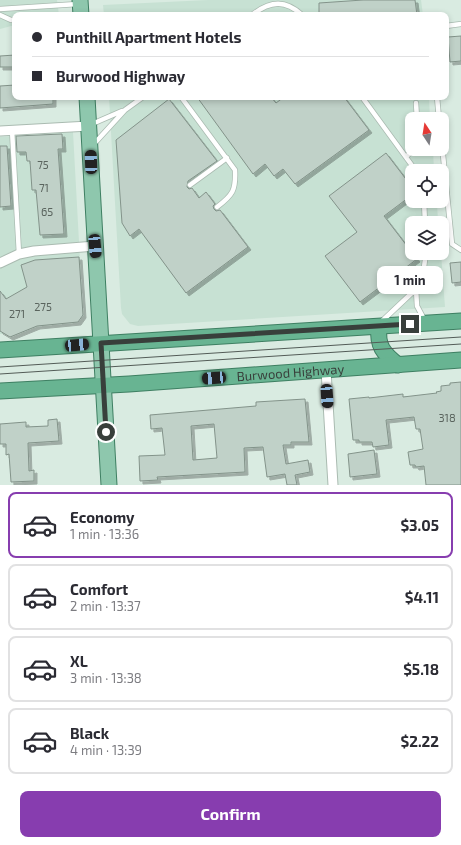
<!DOCTYPE html>
<html lang="en">
<head>
<meta charset="utf-8">
<style>
	body { margin:0; font-family:"Exo 2",sans-serif; background:#f7f7f7; color:#2b2b33; height:100vh; display:flex; flex-direction:column; font-size:15px; white-space:nowrap }
	* { box-sizing:border-box; margin:0 }
	p { font-size:13px; color:#7c7c81 }
	.icon { flex:none; width:22px; height:22px; fill:none; stroke:currentColor; stroke-width:2; stroke-linecap:round; stroke-linejoin:round }
	.map { position:relative; height:485px; overflow:hidden }
	.side { display:flex; flex-direction:column; background:#fff; flex:1 }
	.side>* { flex:none }
	.top-card { position:absolute; left:12px; top:12px; width:437px; height:88px; border-radius:8px; box-shadow:0 2px 6px #0003; display:grid; align-content:center; height:88px; padding:0 20px; background:#fff }
	.needle { width:26px; rotate:348deg }
	.buttons { position:absolute; left:405px; top:112px; display:grid; gap:8px }
	.buttons a { display:grid; place-items:center; width:44px; height:44px; border-radius:8px; background:#fff; box-shadow:0 2px 6px #0003; font-size:20px }
	.end { position:absolute; width:18px; height:18px; margin:-9px; border:5px solid #383f3b; background:#fff; box-shadow:0 0 0 2px #fff }
	.from { border-radius:50% }
	.bubble { position:absolute; height:28px; border-radius:8px; background:#fff; box-shadow:0 2px 6px #0003; font-size:13px; font-weight:700; line-height:28px; text-align:center }
	.car { position:absolute; width:12px; height:24px; margin:-12px -6px; border-radius:5px; box-shadow:0 0 3px 1px #0007; background:linear-gradient(#222 24%,#8ab4d8 0 40%,#222 0 76%,#8ab4d8 0 86%,#222 0) }
	.top-card b { display:flex; align-items:center; gap:14px; height:38px; font-size:15px }
	.top-card b+b { border-top:1px solid #e1e1e2 }
	.top-card i { width:10px; height:10px; background:#2b2b33 }
	ul { padding:7px 0 0; list-style:none }
	li { display:flex; align-items:center; gap:12px; height:66px; margin:0 8px 6px; padding:0 12px; border:2px solid #e1e1e2; border-radius:8px }
	li div { flex:1 }
	li b { display:block; font-size:15px }
	li em { font-style:normal; font-weight:700 }
	li.current { border-color:#873daf }
	li>.icon { width:36px; height:36px; stroke-width:1.5 }
	.action { display:flex; gap:8px; margin-top:auto; padding:8px 20px }
	.action a { flex:1; height:46px; border-radius:8px; background:#873daf; color:#fff; font-size:16px; font-weight:700; line-height:46px; text-align:center }
	.map>svg:first-child { display:block }
	.built { fill:#c7e1d3 }
	.building { fill:#c0d1c8; stroke:#83938a; fill-rule:evenodd; filter:url(#shadow) }
	.lines { fill:none; stroke-linecap:round; stroke-linejoin:round }
	.service-casing { stroke:#aabbb1; stroke-width:6 }
	.minor-casing { stroke:#aabbb1; stroke-width:11 }
	.primary-casing { stroke:#3e7f62; stroke-width:17 }
	.trunk-casing { stroke:#3e7f62; stroke-width:17 }
	.service { stroke:#fff; stroke-width:4.5 }
	.minor { stroke:#fff; stroke-width:9 }
	.primary { stroke:#8ec7ad; stroke-width:15 }
	.trunk { stroke:#68b492; stroke-width:15 }
	.tram { stroke:#535c57; stroke-width:1 }
	.route { stroke:#383f3b; stroke-width:5 }
	.labels { text-anchor:middle; stroke-width:4; stroke-linejoin:round; paint-order:stroke }
	.number-label { font-size:11px; fill:#5a645e }
	.street-label { font-size:13px; fill:#383f3b; stroke:#fff }
</style>
</head>
<body>
<div class="map">
<svg width="461" height="485" viewBox="0 0 461 485">
	<defs>
		<filter id="shadow"><feDropShadow dx="3" dy="3" stdDeviation="0" flood-color="#0004"/></filter>
	</defs>
	<rect width="100%" height="100%" fill="#d9ebe1"/>
	<path class="built" d="M0,0H57L59,15H15V25L0,29Z
		M208,0H421L423,15H104L103,5Z
		M109,97H429L430,119H412V149H433L434,171H412V201H437L438,223H412V253H441L445,307L138,326L130,324L122,314L121,308Z
		M73,132L83,315L78,322L37,326L10,337L5,334H0V137Z"/>
	<path class="building" d="M363,0H415L417,15H319V3Z
		M461,36V61L450,62L448,37Z
		M15,55V67H0V56Z
		M15,85V97H53V104L0,108V86Z
		M197,97H271L276,103L284,97H344L369,130L295,184L283,169L274,176L265,164L253,174Z
		M169,99L217,161L188,181L187,187L189,189L192,188L199,198L206,192L215,204L213,206L214,209L216,211L220,210L248,247L186,293L139,229L130,236L122,223L116,140Z
		M62,134L63,149H58L64,234L40,235L36,190H32L30,161H27L26,152H17L16,136Z
		M0,146H7L11,206L0,207Z
		M386,153L412,187V195L384,216L417,259L360,302L325,256L357,232L329,196Z
		M79,257L83,315L78,322L37,326L10,337L0,331V291L6,299L27,287L21,265L35,260Z
		M461,262V282L452,283L450,263Z
		M461,382V485H426L424,466L416,467L415,465H410L408,452L423,449L420,429H416L414,417L386,420L389,445L373,447L372,442H359V440H353L349,399L369,397V398L403,394V397L437,393L436,392L441,391V386L450,385V383Z
		M305,399L309,442H291V445H283L286,464L308,460L310,472L295,475L297,485H287L285,474L267,477L263,447L244,448L245,472L157,477L158,480L140,481L139,456L165,455L162,428L151,429L150,415L256,406V402ZM214,424L217,458L193,460L191,426Z
		M57,419L59,441L28,443L29,471L34,470V481L11,482L9,454L6,455V444H0V424L26,422V427L48,426V420Z
		M374,450L377,474L350,477L348,454Z"/>
	<g class="lines">
		<g class="service-casing">
			<path id="service" d="M0,9L78,4
				M0,15L11,20H15
				M252,15C271,0 286,0 302,15
				M446,26L461,24
				M181,97L235,170C236,190 233,195 217,207
				M362,97L416,171
				M437,97L439,119
				M416,103L417,119
				M92,124L122,111
				M12,130L19,254
				M93,145L125,110L143,97
				M442,145L452,244L461,250
				M406,157L414,149
				M190,185L227,158
				M424,201L425,223
				M416,289L417,306L425,321
				M381,322L416,289L424,267L426,253"/>
		</g>
		<g class="minor-casing">
			<path id="minor" d="M0,131L89,126
				M0,263L19,254L34,251L95,246
				M326,370L333,485"/>
		</g>
		<g class="primary-casing">
			<path id="primary" d="M80,0L81,15
				M87,97L109,485"/>
		</g>
		<g class="trunk-casing">
			<g id="trunk">
				<path d="M379,327C377,346 383,353 398,365"/>
				<path d="M0,350L461,321"/>
				<path id="s1" d="M0,391L129,384L461,360"/>
			</g>
		</g>
		<use href="#service" class="service"/>
		<use href="#minor" class="minor"/>
		<use href="#primary" class="primary"/>
		<use href="#trunk" class="trunk"/>
		<path class="tram" d="M0,367L461,337
			M0,374L461,344"/>
	</g>
	<g class="lines">
		<path class="route" d="M106,432L101,343L410,324"/>
	</g>
	<g class="labels">
		<g class="number-label">
			<text x="43" y="169">75</text>
			<text x="44" y="192">71</text>
			<text x="47" y="216">65</text>
			<text x="43" y="311">275</text>
			<text x="17" y="318">271</text>
			<text x="447" y="422">318</text>
		</g>
		<g class="street-label">
			<text dy="5" stroke="none"><textPath href="#s1" startOffset="291">Burwood Highway</textPath></text>
		</g>
	</g>
</svg>
<div class="buttons">
<a><svg class="needle" viewBox="-14 -14 28 28"><path d="M0-13l5 13h-10z" fill="#e53935"/><path d="M0 13l5-13h-10z" fill="#7c7c81"/></svg></a>
<a><svg class="icon" aria-label="locate" viewBox="0 0 24 24"><circle cx="12" cy="12" r="6"/><path d="M12 2v4M12 18v4M2 12h4M18 12h4"/></svg></a>
<a><svg class="icon" aria-label="layers" viewBox="0 0 24 24"><path d="M12 4l9 5-9 5-9-5zM3 14l9 5 9-5"/></svg></a>
</div>
<i class="end from" style="left:106px;top:432px"></i>
<i class="end" style="left:410px;top:324px"></i>
<div class="bubble" style="left:377px;top:266px;width:66px">1 min</div>
<i class="car" style="left:91px;top:162px;rotate:358deg"></i>
<i class="car" style="left:95px;top:246px;rotate:175deg"></i>
<i class="car" style="left:77px;top:345px;rotate:85deg"></i>
<i class="car" style="left:214px;top:378px;rotate:266deg"></i>
<i class="car" style="left:327px;top:396px;rotate:176deg"></i>
<div class="top-card">
<b><i class="from"></i>Punthill Apartment Hotels</b>
<b><i></i>Burwood Highway</b>
</div>
</div>
<section class="side">
<ul>
<li class="current"><svg class="icon" aria-label="car" viewBox="0 0 24 24"><path d="M5 17H2v-5l4-1 3-4h7l3 4 3 1v5h-3M9 17h6M6 11h13"/><circle cx="7" cy="17" r="2"/><circle cx="17" cy="17" r="2"/></svg><div><b>Economy</b><p>1 min · 13:36</p></div><em>$3.05</em></li>
<li><svg class="icon" aria-label="car" viewBox="0 0 24 24"><path d="M5 17H2v-5l4-1 3-4h7l3 4 3 1v5h-3M9 17h6M6 11h13"/><circle cx="7" cy="17" r="2"/><circle cx="17" cy="17" r="2"/></svg><div><b>Comfort</b><p>2 min · 13:37</p></div><em>$4.11</em></li>
<li><svg class="icon" aria-label="car" viewBox="0 0 24 24"><path d="M5 17H2v-5l4-1 3-4h7l3 4 3 1v5h-3M9 17h6M6 11h13"/><circle cx="7" cy="17" r="2"/><circle cx="17" cy="17" r="2"/></svg><div><b>XL</b><p>3 min · 13:38</p></div><em>$5.18</em></li>
<li><svg class="icon" aria-label="car" viewBox="0 0 24 24"><path d="M5 17H2v-5l4-1 3-4h7l3 4 3 1v5h-3M9 17h6M6 11h13"/><circle cx="7" cy="17" r="2"/><circle cx="17" cy="17" r="2"/></svg><div><b>Black</b><p>4 min · 13:39</p></div><em>$2.22</em></li>
</ul>
<div class="action"><a>Confirm</a></div>
</section>
</body>
</html>
